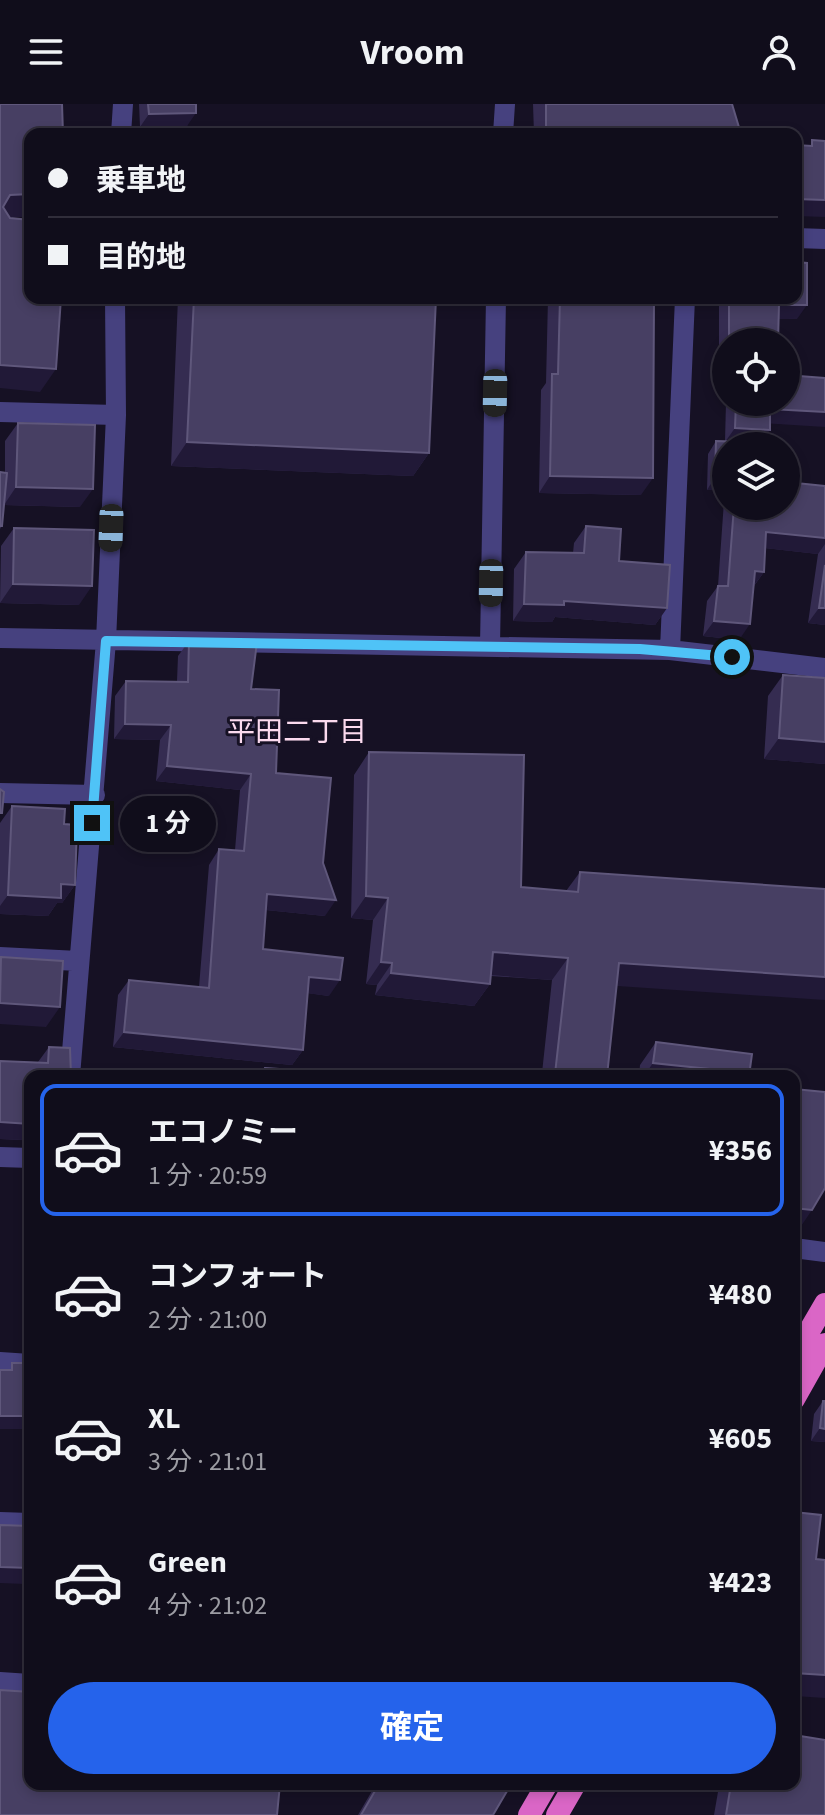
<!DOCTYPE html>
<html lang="ja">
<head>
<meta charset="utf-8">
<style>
	body { margin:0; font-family:"Source Sans 3","Noto Sans JP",sans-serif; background:#1e1b28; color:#f1f3f6; height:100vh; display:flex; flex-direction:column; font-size:30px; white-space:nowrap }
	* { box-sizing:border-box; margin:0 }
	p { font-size:26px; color:#9c9ca3 }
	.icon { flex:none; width:44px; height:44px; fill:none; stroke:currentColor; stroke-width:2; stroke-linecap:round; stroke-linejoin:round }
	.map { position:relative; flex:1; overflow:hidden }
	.panel { position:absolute; left:24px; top:966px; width:776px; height:720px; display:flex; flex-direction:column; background:#100d1b; border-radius:16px; box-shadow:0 4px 12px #0003,0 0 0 2px #302d3a }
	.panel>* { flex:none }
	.hud { position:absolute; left:24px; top:24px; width:778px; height:176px; border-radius:16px; box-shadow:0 4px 12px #0003,0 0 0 2px #302d3a; display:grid; align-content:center; height:176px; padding:0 24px; background:#100d1b }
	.tools { position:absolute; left:712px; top:224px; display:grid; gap:16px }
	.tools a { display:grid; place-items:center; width:88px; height:88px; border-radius:50%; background:#100d1b; box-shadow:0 4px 12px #0003,0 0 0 2px #302d3a; font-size:40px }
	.end { position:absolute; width:36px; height:36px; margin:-18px; border:10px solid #4fc3f7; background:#111; box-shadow:0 0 0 4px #111 }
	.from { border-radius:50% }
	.bubble { position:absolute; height:56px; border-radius:28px; background:#100d1b; box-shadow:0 4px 12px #0003,0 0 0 2px #302d3a; font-size:26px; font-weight:700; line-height:56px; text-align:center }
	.car { position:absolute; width:24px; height:48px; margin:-24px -12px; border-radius:10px; box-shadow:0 0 6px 2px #0007; background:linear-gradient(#222 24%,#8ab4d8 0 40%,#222 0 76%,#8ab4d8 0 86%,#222 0) }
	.hud b { display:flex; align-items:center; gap:28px; height:76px; font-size:30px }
	.hud b+b { border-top:2px solid #302d3a }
	.hud i { width:20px; height:20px; background:#f1f3f6 }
	ul { padding:14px 0 0; list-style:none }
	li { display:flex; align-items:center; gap:24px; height:132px; margin:0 16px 12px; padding:0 8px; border:4px solid transparent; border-radius:16px }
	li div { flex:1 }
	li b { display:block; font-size:30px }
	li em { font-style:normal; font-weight:700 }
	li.selected { border-color:#2563eb }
	li>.icon { width:72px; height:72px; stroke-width:1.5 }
	.action { display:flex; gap:16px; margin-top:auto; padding:16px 24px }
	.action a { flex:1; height:92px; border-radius:48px; background:#2563eb; color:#fff; font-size:32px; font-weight:700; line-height:92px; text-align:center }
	header { display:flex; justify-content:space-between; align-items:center; height:104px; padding:0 24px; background:#100d1b; font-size:36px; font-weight:700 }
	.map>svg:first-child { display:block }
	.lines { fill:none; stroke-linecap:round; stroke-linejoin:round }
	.minor { stroke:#46417f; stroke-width:20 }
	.tertiary { stroke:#46417f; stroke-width:20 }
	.trunk { stroke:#da66c6; stroke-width:22 }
	.wall { fill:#352c51 }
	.shaded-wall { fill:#211937 }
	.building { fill:#473f63; stroke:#5f577b; stroke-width:2 }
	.route { stroke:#4fc3f7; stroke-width:10 }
	.labels { text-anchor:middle; stroke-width:6; stroke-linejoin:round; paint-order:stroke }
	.neighbourhood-label { font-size:28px; fill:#fbdaee; stroke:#161124 }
</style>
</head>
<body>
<header><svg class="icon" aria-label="menu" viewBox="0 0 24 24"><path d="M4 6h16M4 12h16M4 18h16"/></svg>Vroom<svg class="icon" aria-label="person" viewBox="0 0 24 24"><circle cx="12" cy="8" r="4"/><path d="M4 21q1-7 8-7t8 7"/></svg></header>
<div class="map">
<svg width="825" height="1711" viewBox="0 0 825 1711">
	<rect width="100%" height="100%" fill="#161124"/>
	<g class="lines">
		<path class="minor" d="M121,30L123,0
			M503,30L505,0
			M796,134L825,135
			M0,308L116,311
			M0,534L670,546L825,564
			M490,542L496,194
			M670,546L685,194
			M0,689L95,691
			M0,853L78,857
			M70,972L106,537L116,311L115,194
			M0,1258L30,1260
			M0,1418L30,1419
			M0,1578L30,1580"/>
		<path class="tertiary" d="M0,1053L30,1054
			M794,1144L825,1148"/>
		<path class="trunk" d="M794,1253L825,1200
			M794,1295L825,1240
			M529,1711L547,1680
			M557,1711L575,1680"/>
	</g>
	<path class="wall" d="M139,0H196L187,22L140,23Z
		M533,0H732L741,30H534Z
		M178,194H436L429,349L413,372L171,362Z
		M548,194H654L641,391L539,389L541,286L546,279Z
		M719,194H796L797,215H779L778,238H726V293H719Z
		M726,298H786L770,319L760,340L726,342V386H707L708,350L716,337H725Z
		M18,319L80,403L4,401L2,422L0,425V368H5V337Z
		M796,379L825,382V521L808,519L818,450L765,444L764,468L754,482L739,536L703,532L707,497L718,482L724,397L726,395V402H786L791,386Z
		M586,422L667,504L655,521L555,513L552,518L513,517L514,465L526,448L573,449L574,439Z
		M14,424L79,501L0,499L1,442Z
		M189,537L251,585L276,669L323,759L325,812L266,806L263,845L329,892L308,889L303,946L292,961L113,943L118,891L129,876L199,883L209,761L219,745L235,746L240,686L156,677L160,636L114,635L115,592L126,577H177L178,552Z
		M783,571L825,574V660L764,655L768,592Z
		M369,648L521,783L566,787L580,768L616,882L607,972H496L500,966L542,969L552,876L491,872L490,880L474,902L375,891L377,881L366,880L373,816L351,814L354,671Z
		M12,702L64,720L75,781L62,799H57L48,812L0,810V719Z
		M656,938L749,972H639L640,961Z
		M49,943L70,944L71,972H30V1029L24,1036L0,1035V957L38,958Z
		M823,1297H825V1338L811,1337L814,1310Z
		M376,1680H506L493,1711H358Z
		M706,1680H794L825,1711H714L719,1682Z"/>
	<path class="shaded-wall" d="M196,9L187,22L140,23L149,10Z
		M30,90V105L24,113H0V106L10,91Z
		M796,95L825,96V113L796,112Z
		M779,201H807L797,215H769Z
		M0,261L56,265L40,288L0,284Z
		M726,283V293H719Z
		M770,305L825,308V323L760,319Z
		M735,324L770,326L760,340L725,338Z
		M187,338L429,349L413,372L171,362Z
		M550,372L653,374L641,391L539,389Z
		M715,373H726V386H707Z
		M16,383L93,385L80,403L4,401Z
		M766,428L825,434V440L818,450L755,443Z
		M755,467L764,468L753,483Z
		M13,480L92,482L79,501L0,499Z
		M564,497L667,504L655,521L555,513L552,518L513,517L524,500Z
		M819,504H825V521L808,519Z
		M714,517L750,520L739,536L703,532Z
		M125,620L171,621L160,636L114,635Z
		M779,634L825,638V660L764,655Z
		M167,662L251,670L240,686L156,677Z
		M61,780L75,781L62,799H57L48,812L0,810V802L8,791Z
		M267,790L336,796L325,812L256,805Z
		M366,792L388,794L373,816L351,814Z
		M493,848L568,854L552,876L478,870Z
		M381,858L392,859L377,881L366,880Z
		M619,859L825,873V896L603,881Z
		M391,869L490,880L474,902L375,891Z
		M309,873L340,876L329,892L298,888Z
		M0,899L60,903L46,923L0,920Z
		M124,928L303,946L292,961L113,943Z
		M653,959L709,965L705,972H644Z
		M0,1018L30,1020V1029L24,1036L0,1035Z
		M794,1104L812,1106L797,1128H794Z
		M0,1312H30V1325H0Z
		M820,1324L825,1325V1338L811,1337Z
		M0,1463L30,1464V1473L25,1480L0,1479Z
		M794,1569L825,1571V1594L794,1592Z"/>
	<path class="building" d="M0,0H62L63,30H30V90L10,91L3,103L10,114L30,116V194H61L56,265L0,261Z
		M148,0H196V9L149,10Z
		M546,0H732L741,30H546Z
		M812,36L825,37V96L796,95V41L812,42Z
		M796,158L807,159V201H779L778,238H729V194H796Z
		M194,194H436L429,349L187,338Z
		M560,194H654L653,374L550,372L552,270H558Z
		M786,271L825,274V308L770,305V326L735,324L736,298H786Z
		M18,319L95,321L93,385L16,383Z
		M716,337L752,338V342H726V373H715Z
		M0,368L7,369L2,422H0Z
		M796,379L825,382V434L766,428L764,468L755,467L750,520L714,517L718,482H728L734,402H786V386L796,387Z
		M586,422L621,425L619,457L670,461L667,504L564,497V501L524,500L526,448L584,449Z
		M14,424L94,426L92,482L13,480Z
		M825,461V504H819Z
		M189,537L257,538L251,585L279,586L276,669L331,674L323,759L336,796L267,790L263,845L343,854L340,876L309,873L303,946L124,928L129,876L209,884L219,745L244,747L251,670L167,662L171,621L125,620L126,577L188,578Z
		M783,571L825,574V638L779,634Z
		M369,648L524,651L521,783L578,788L580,768L825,785V873L619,859L607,972H500V966L555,970L568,854L493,848L490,880L391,869L392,859L381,858L388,794L366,792Z
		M0,685L4,688L2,709H0Z
		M12,702L65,705L64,720L77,721L75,781L61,780V794L8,791Z
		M1,853L63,857L60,903L0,899Z
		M656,938L752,950L749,972H708L709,965L653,959Z
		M49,943L70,944L71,972H30V1020L0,1018V957L48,959Z
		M265,964L381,972H264Z
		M137,969H180V972H137Z
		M794,985L825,988V1084L812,1106L794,1104Z
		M12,1259H30V1312H0V1266H12Z
		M823,1297H825V1325L820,1324Z
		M794,1408L821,1411L816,1455L825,1456V1571L794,1569Z
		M0,1421L30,1422V1464L0,1463Z
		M0,1586L30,1588V1680H280L277,1711H0Z
		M794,1631L825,1636V1711H726L731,1680H794Z
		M379,1680H506L510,1682L493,1711H361Z"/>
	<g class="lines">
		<path class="route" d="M92,719L106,537L640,545L732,553"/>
	</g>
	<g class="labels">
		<g class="neighbourhood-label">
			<text x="297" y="637">平田二丁目</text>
		</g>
	</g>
</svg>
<div class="tools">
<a><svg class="icon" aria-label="locate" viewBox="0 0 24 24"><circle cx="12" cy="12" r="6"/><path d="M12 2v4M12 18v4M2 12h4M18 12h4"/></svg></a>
<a><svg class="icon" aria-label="layers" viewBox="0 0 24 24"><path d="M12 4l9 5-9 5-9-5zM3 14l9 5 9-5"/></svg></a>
</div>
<i class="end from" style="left:732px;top:553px"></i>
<i class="end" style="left:92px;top:719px"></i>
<div class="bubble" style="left:120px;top:692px;width:96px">1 分</div>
<i class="car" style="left:495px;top:289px;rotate:181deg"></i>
<i class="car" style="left:111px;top:424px;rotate:182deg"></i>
<i class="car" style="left:491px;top:479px;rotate:181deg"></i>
<div class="hud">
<b><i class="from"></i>乗車地</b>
<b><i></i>目的地</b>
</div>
<section class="panel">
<ul>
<li class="selected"><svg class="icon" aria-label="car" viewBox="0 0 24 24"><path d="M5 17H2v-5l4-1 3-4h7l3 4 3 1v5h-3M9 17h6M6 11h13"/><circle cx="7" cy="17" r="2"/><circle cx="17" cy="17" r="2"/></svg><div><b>エコノミー</b><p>1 分 · 20:59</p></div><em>¥356</em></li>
<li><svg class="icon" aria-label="car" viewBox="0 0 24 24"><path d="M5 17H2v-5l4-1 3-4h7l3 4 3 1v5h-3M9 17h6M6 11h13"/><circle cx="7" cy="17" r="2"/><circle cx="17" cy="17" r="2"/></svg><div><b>コンフォート</b><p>2 分 · 21:00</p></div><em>¥480</em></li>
<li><svg class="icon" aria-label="car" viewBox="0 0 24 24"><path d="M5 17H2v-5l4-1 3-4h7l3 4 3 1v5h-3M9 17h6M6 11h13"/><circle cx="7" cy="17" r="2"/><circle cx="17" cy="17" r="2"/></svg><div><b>XL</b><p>3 分 · 21:01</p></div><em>¥605</em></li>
<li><svg class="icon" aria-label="car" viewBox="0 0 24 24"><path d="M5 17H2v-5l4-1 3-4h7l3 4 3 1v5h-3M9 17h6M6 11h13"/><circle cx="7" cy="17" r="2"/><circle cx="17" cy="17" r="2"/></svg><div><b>Green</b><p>4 分 · 21:02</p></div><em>¥423</em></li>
</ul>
<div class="action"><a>確定</a></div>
</section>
</div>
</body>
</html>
